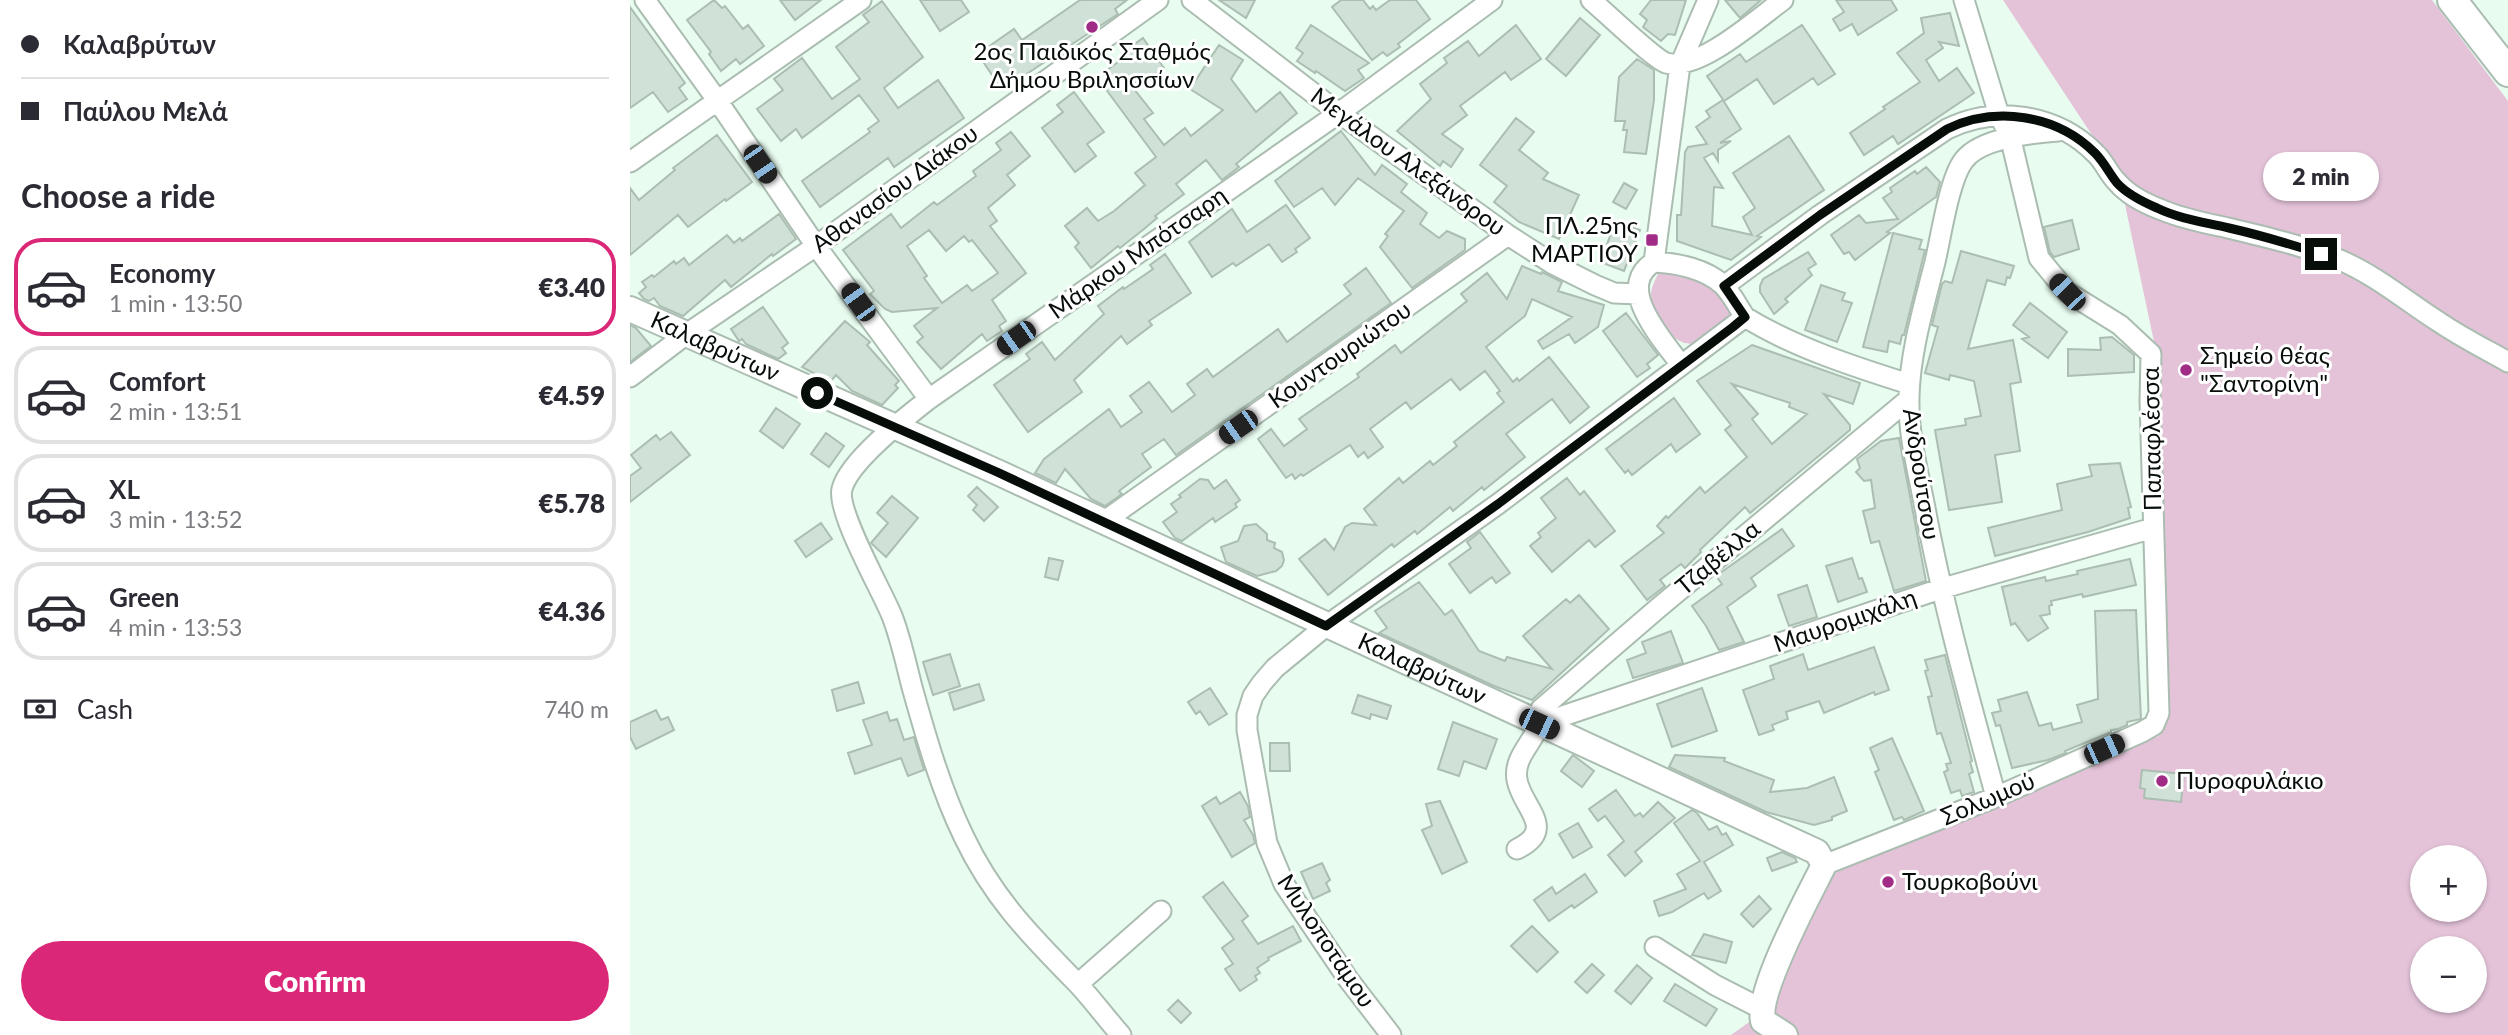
<!DOCTYPE html>
<html lang="en">
<head>
<meta charset="utf-8">
<style>
	body { margin:0; font-family:Lato,sans-serif; background:#f7f7f7; color:#2b2b33; height:100vh; display:flex; flex-direction:column; font-size:26px; white-space:nowrap }
	* { box-sizing:border-box; margin:0 }
	p { font-size:23px; color:#7c7c81 }
	.icon { flex:none; width:38px; height:38px; fill:none; stroke:currentColor; stroke-width:2; stroke-linecap:round; stroke-linejoin:round }
	.map { position:relative; flex:1; overflow:hidden }
	.details { display:flex; flex-direction:column; background:#fff; width:630px }
	.details>* { flex:none }
	.hud { display:grid; align-content:center; height:154px; padding:0 21px; background:#fff }
	.controls { position:absolute; left:1780px; top:845px; display:grid; gap:14px }
	.controls a { display:grid; place-items:center; width:77px; height:77px; border-radius:50%; background:#fff; box-shadow:0 2px 5px #0004; font-size:35px }
	.end { position:absolute; width:32px; height:32px; margin:-16px; border:9px solid #070d09; background:#fff; box-shadow:0 0 0 4px #fff }
	.from { border-radius:50% }
	.bubble { position:absolute; height:49px; border-radius:24px; background:#fff; box-shadow:0 2px 5px #0004; font-size:23px; font-weight:800; line-height:49px; text-align:center }
	.car { position:absolute; width:21px; height:42px; margin:-21px -10px; border-radius:9px; box-shadow:0 0 5px 2px #0007; background:linear-gradient(#222 24%,#8ab4d8 0 40%,#222 0 76%,#8ab4d8 0 86%,#222 0) }
	.hud b { display:flex; align-items:center; gap:24px; height:66px; font-size:26px }
	.hud b+b { border-top:2px solid #e1e1e2 }
	.hud i { width:18px; height:18px; background:#2b2b33 }
	ul { padding:0; list-style:none }
	li { display:flex; align-items:center; gap:21px; height:98px; margin:0 14px 10px; padding:0 7px; border:4px solid #e1e1e2; border-radius:28px }
	li div { flex:1 }
	li b { display:block; font-size:26px }
	li em { font-style:normal; font-weight:800 }
	li.current { border-color:#db2777 }
	li>.icon { width:63px; height:63px; stroke-width:1.5 }
	h2 { padding:0 21px; font-size:32px; line-height:84px }
	.pay { display:flex; align-items:center; gap:18px; height:77px; padding:0 21px; font-size:26px }
	.pay p { margin-inline-start:auto }
	.button { display:flex; gap:14px; margin-top:auto; padding:14px 21px }
	.button a { flex:1; height:80px; border-radius:42px; background:#db2777; color:#fff; font-size:28px; font-weight:800; line-height:80px; text-align:center }
	main { display:flex; flex:1; min-height:0 }
	.map>svg:first-child { display:block }
	.green { fill:#e4c3d9; fill-rule:evenodd }
	.building { fill:#d0e2d7; stroke:#acbeb2; stroke-width:2; fill-rule:evenodd }
	.lines { fill:none; stroke-linecap:round; stroke-linejoin:round }
	.minor-casing { stroke:#abbdb1; stroke-width:23 }
	.tertiary-casing { stroke:#abbdb1; stroke-width:28 }
	.secondary-casing { stroke:#abbdb1; stroke-width:32 }
	.minor { stroke:#fff; stroke-width:19 }
	.tertiary { stroke:#fff; stroke-width:24 }
	.secondary { stroke:#fff; stroke-width:28 }
	.route { stroke:#070d09; stroke-width:9 }
	.poi-dot { fill:#a02c86; stroke:#fff; stroke-width:2.5 }
	.labels { text-anchor:middle; stroke-width:6; stroke-linejoin:round; paint-order:stroke }
	.poi-label { font-size:24px; fill:#070d09; stroke:#fff; text-anchor:start }
	.street-label { font-size:24px; fill:#070d09; stroke:#fff }
</style>
</head>
<body>
<main>
<section class="details">
<div class="hud">
<b><i class="from"></i>Καλαβρύτων</b>
<b><i></i>Παύλου Μελά</b>
</div>
<h2>Choose a ride</h2>
<ul>
<li class="current"><svg class="icon" aria-label="car" viewBox="0 0 24 24"><path d="M5 17H2v-5l4-1 3-4h7l3 4 3 1v5h-3M9 17h6M6 11h13"/><circle cx="7" cy="17" r="2"/><circle cx="17" cy="17" r="2"/></svg><div><b>Economy</b><p>1 min · 13:50</p></div><em>€3.40</em></li>
<li><svg class="icon" aria-label="car" viewBox="0 0 24 24"><path d="M5 17H2v-5l4-1 3-4h7l3 4 3 1v5h-3M9 17h6M6 11h13"/><circle cx="7" cy="17" r="2"/><circle cx="17" cy="17" r="2"/></svg><div><b>Comfort</b><p>2 min · 13:51</p></div><em>€4.59</em></li>
<li><svg class="icon" aria-label="car" viewBox="0 0 24 24"><path d="M5 17H2v-5l4-1 3-4h7l3 4 3 1v5h-3M9 17h6M6 11h13"/><circle cx="7" cy="17" r="2"/><circle cx="17" cy="17" r="2"/></svg><div><b>XL</b><p>3 min · 13:52</p></div><em>€5.78</em></li>
<li><svg class="icon" aria-label="car" viewBox="0 0 24 24"><path d="M5 17H2v-5l4-1 3-4h7l3 4 3 1v5h-3M9 17h6M6 11h13"/><circle cx="7" cy="17" r="2"/><circle cx="17" cy="17" r="2"/></svg><div><b>Green</b><p>4 min · 13:53</p></div><em>€4.36</em></li>
</ul>
<div class="pay"><svg class="icon" aria-label="cash" viewBox="0 0 24 24"><path d="M3 7h18v10H3z"/><circle cx="12" cy="12" r="2"/></svg>Cash<p>740 m</p></div>
<div class="button"><a>Confirm</a></div>
</section>
<div class="map">
<svg width="1878" height="1035" viewBox="0 0 1878 1035">
	<rect width="100%" height="100%" fill="#e9fcf0"/>
	<path class="green" d="M1373,0H1802L1878,101V1035H1101L1143,1005L1193,886L1207,872L1414,787L1529,736L1532,720L1527,356L1489,176ZM1792,858H1844V910H1792ZM1792,948H1844V1001H1792Z
		M1036,272L1086,287L1104,314L1066,344C1060,344 1055,344 1050,341C1037,335 1022,309 1021,295C1021,287 1025,281 1028,274Z"/>
	<path class="building" d="M84,0L92,8L95,6L113,29L118,25L134,46L110,64L106,59L91,71L79,54L81,52L57,20Z
		M150,0H191L165,20Z
		M290,0H331L339,12L310,31Z
		M450,0H497L485,9L488,14L372,90L348,54L384,29L392,40Z
		M589,0H625L616,18Z
		M711,0H733L740,9L743,6L746,10L760,0H786L800,19L768,44L770,47L757,56L753,52L742,60L702,7Z
		M1021,0H1056L1045,35L1038,34L1031,41L1013,27L1017,20L1010,14Z
		M1095,0H1131L1110,18Z
		M1206,0H1261L1267,10L1228,35L1222,24L1210,31L1203,19L1214,12Z
		M252,1L293,57L254,88L268,108L308,80L334,118L264,167L258,158L190,207L172,181L240,132L238,129L249,121L229,95L172,138L166,129L151,141L127,109L153,90L144,79L172,58L202,99L230,79L206,47L239,22L233,15Z
		M0,7L55,83L49,88L57,99L38,112L23,92L0,108Z
		M1320,13L1329,46L1309,42L1313,48L1296,60L1309,81L1327,68L1344,93L1268,144L1263,136L1234,155L1220,133L1255,109L1253,107L1290,82L1267,53L1294,33L1291,18Z
		M950,18L970,35L936,76L916,59Z
		M681,25L739,63L728,70L734,78L715,91L686,71L685,73L667,61L673,53L666,48Z
		M886,25L911,59L881,80L875,72L830,106L837,115L812,134L833,149L821,167L813,161L810,166L767,131L801,99L790,84L817,63L814,58L838,41L849,56Z
		M1172,25L1205,74L1188,85L1183,78L1144,104L1127,79L1094,101L1077,76L1110,54L1116,62Z
		M513,38L534,68L504,89L523,113L514,119L534,145L555,128L561,136L593,110L560,89L589,45L613,60L601,79L626,112L650,92L667,113L606,164L609,167L592,180L576,160L546,184L554,194L525,216L527,218L514,229L490,248L488,246L461,268L445,247L449,243L435,226L457,208L468,221L484,211L515,185L505,173L526,157L472,84L479,78L475,72L493,58L491,54Z
		M1007,59L1024,70V100L1016,154L994,152L997,130H993L995,121H985L989,77Z
		M444,92L474,132L457,144L466,156L445,172L412,128L433,112L427,105Z
		M1093,100L1111,129L1090,143L1101,141L1088,150V161L1083,153L1074,158L1093,188L1084,187L1082,226L1122,235L1113,217L1125,208L1103,173L1159,136L1194,190L1127,236L1131,237L1101,260L1047,241V215H1051L1055,152L1058,147L1077,144L1066,127L1080,117L1076,111Z
		M886,118L904,132L889,150L918,173L913,179L949,195L929,239L889,222L864,202L877,186L850,165Z
		M711,131L745,175L752,165L777,184L771,192L797,213L790,224L809,238L817,231L835,239V250L782,288L750,247L758,236L755,234L774,211L728,178L705,205L692,188L664,207L645,181Z
		M381,132L400,156L377,175L385,185L358,208L367,221L360,226L396,273L362,300L376,321L369,326L372,331L357,341L352,334L311,369L287,342L293,337L284,326L307,308L262,312L255,309L240,294L244,291L213,250L261,214L271,228L304,202L307,205L346,176L343,171L371,150L366,143ZM299,230L316,251L334,236L339,242L342,240L368,273L342,291L337,285L312,303L294,278L297,276L277,246Z
		M87,135L122,182L96,201L95,199L58,227L48,215L0,255V188L9,200L45,170L43,168Z
		M1296,167L1310,182L1306,197L1257,232L1260,233L1225,260L1219,252L1214,254L1201,235L1229,215L1236,223L1268,219L1253,198L1262,192L1260,188L1285,171L1287,174Z
		M994,183L1007,190L996,209L983,202Z
		M656,205L680,238L665,249L667,252L652,262L639,244L606,266L603,263L582,277L559,242L602,209L617,232Z
		M149,214L166,239L143,256L142,254L101,287L95,280L53,316L30,306L24,298L19,301L14,299L9,293L16,287L12,282L22,275L24,277L44,261L46,264L54,258L59,265L97,235L104,243L110,238L112,241Z
		M1442,220L1449,249L1424,257L1420,252L1414,227Z
		M986,221L1010,230L994,271L970,262Z
		M1263,233L1292,240L1289,249L1295,250L1274,335H1272L1270,344L1259,341L1257,352L1233,347Z
		M1331,251L1384,266L1380,278L1377,277L1375,285L1357,280L1338,349L1383,340L1391,382L1380,384L1390,451L1365,455L1372,502L1319,510L1305,430L1336,425L1335,419L1351,416L1344,381L1320,375L1319,380L1295,373L1308,327L1302,325L1312,284L1315,281L1322,283Z
		M1178,252L1186,264L1178,269L1182,275L1155,299L1158,302L1144,314L1130,292V286L1133,279Z
		M535,254L561,293L519,321L522,325L497,344L491,336L444,380L452,392L398,432L364,385L400,359L396,354L412,342L425,360L474,314L468,306L493,287L494,289L523,269L520,265Z
		M892,266L911,274L912,272L932,282L928,291L974,305L968,327L945,343L939,334L913,349L908,341L942,317L902,299L895,316L856,347L883,382L887,378L889,381L919,357L959,407L940,423L922,399L876,434L895,457L854,490L852,487L823,511L820,507L787,534L785,531L764,547L762,544L698,595L669,559L695,539L704,550L715,527L722,523L746,525L734,509L769,478L773,483L800,461L803,465L827,446L824,442L874,402L867,393L870,391L855,371L830,390L821,379L781,409L776,402L740,429L753,447L738,458L734,452L728,457L720,445L673,476L671,474L665,479L662,474L656,478L628,439L641,429L654,446L677,429L669,419L729,377L727,374L765,345L771,353L837,301L831,294L857,273L877,299Z
		M736,268L761,303L546,455L534,439L512,454L521,467L489,491L492,494L475,506L461,499L435,469L426,483L405,473L414,459L479,409L491,427L512,412L500,396L519,382L542,412L565,395L557,384L577,369L583,377L648,329L657,342L721,294L714,285Z
		M1191,285L1215,293L1212,300L1222,303L1207,342L1175,330Z
		M1400,303L1437,332L1418,358L1392,339L1399,337L1383,325Z
		M133,307L158,343L152,348L156,353L148,359L116,344L112,339L109,341L101,329Z
		M996,313L1028,355L1017,364L1020,368L1007,377L973,331Z
		M215,321L240,342L237,345L269,381L265,385L268,388L252,405L222,391L206,375L200,382L172,367Z
		M0,325L6,328L21,346L0,362Z
		M1482,337L1504,355V372L1438,376V349L1471,350L1470,338Z
		M1122,345L1230,383L1223,404L1194,394L1220,425V430L1120,513L1115,507L1070,550L1071,552L1055,568L1051,564L1030,580L1035,586L1017,600L991,566L1034,533L1027,526L1036,516L1038,518L1070,487L1075,493L1117,457L1095,430L1101,425L1067,381ZM1102,384L1160,403L1159,407L1177,414L1142,444L1122,419L1128,414Z
		M1044,398L1070,434L1046,452L1041,444L1002,475L998,470L995,473L976,449Z
		M146,408L170,424L153,448L130,431Z
		M41,432L60,455L0,502V476L11,468L1,455L26,435L30,440Z
		M196,433L214,446L199,467L181,454Z
		M1269,438L1296,581L1264,591L1249,541L1241,543L1233,511L1245,508L1241,480L1234,481L1226,472L1230,468L1227,459L1251,441Z
		M1490,463L1501,507L1498,508L1500,518L1458,532L1365,556L1358,528L1432,510L1427,484L1462,476L1459,465Z
		M937,478L950,495L954,491L985,531L965,547L959,540L922,572L900,546L911,537L908,533L926,518L911,498Z
		M570,479L578,480L584,489L596,480L610,500L605,504L607,507L585,522L583,518L552,541L545,538L533,522L547,512L541,504L551,497L549,495Z
		M347,487L368,507L354,521L343,510L347,505L338,496Z
		M262,496L288,518L256,557L241,543L258,523L247,513Z
		M191,523L202,539L176,557L165,541Z
		M626,524L637,534V540L645,543L644,548L652,552L654,560L652,566L646,571L627,576L596,562L591,547L608,541L614,526Z
		M1152,529L1164,546L1121,578L1126,586L1097,607L1114,642L1089,650L1076,626L1062,606L1092,584L1086,576Z
		M850,532L880,573L866,583L862,577L840,593L819,564L841,548L837,542Z
		M419,558L433,561L428,580L415,577Z
		M1222,558L1229,579L1232,578L1237,592L1208,602L1196,566Z
		M1500,559L1506,585L1453,597L1452,594L1421,601L1422,605L1419,606L1420,614L1410,616L1418,628L1398,641L1385,623L1381,625L1372,587L1415,577L1416,581L1448,574L1447,571Z
		M789,582L815,615L822,610L849,651L875,661L877,657L922,669L893,636L936,599L940,603L949,595L979,629L902,700L864,686L749,633L757,628L745,611Z
		M1177,585L1187,617L1159,626L1148,595Z
		M1506,610L1511,719L1497,722V725L1488,729L1481,730V732L1435,751L1436,753L1418,760L1382,768L1370,725L1366,726L1362,713L1371,711L1368,700L1397,692L1409,726L1421,723L1423,730L1452,722L1447,705L1468,699L1465,611Z
		M1041,631L1053,663L1003,678L997,660L1016,653L1012,642Z
		M1244,647L1259,690L1245,695L1244,692L1194,713L1189,701L1156,712L1158,719L1142,725L1144,730L1129,735L1113,690L1144,679L1140,666L1173,654L1178,670Z
		M320,654L330,686L303,695L293,662Z
		M1315,655L1342,761L1340,762L1343,772L1339,774L1344,792L1332,796L1330,790L1321,793L1314,772L1318,770L1316,764L1321,763L1311,733L1307,734L1298,697L1302,696L1295,671L1298,670L1295,660Z
		M228,682L234,703L207,711L202,690Z
		M349,684L354,700L324,710L319,693Z
		M580,688L597,714L579,725L570,711L566,714L558,702Z
		M1072,688L1087,731L1042,747L1027,704Z
		M728,695L761,706L757,719L741,714L740,719L722,713Z
		M26,710L31,720L38,717L44,730L6,749L0,737V722Z
		M257,712L260,721L267,719L274,740L284,737L294,770L278,776L271,758L225,774L218,753L242,745L233,720Z
		M823,722L867,739L856,769L834,761L829,776L808,769Z
		M1262,738L1294,811L1274,820L1272,817L1264,820L1245,772L1249,770L1240,748Z
		M640,743H659L660,771H640Z
		M943,755L964,771L952,787L931,771Z
		M1045,755L1095,758L1094,761L1144,780L1140,792L1177,788L1204,777L1217,811L1202,817V820L1184,825L1136,812L1039,767Z
		M1512,770L1554,774L1551,802L1514,798L1515,789L1510,788Z
		M986,790L1005,816L1010,813L1013,817L1028,802L1045,818L1005,852L1012,861L995,876L978,855L994,841L975,816L968,821L959,809Z
		M610,792L618,806L620,817L614,820L623,835L625,843L602,857L572,806L586,797L590,804Z
		M810,801L837,862L812,874L792,830L802,826L796,804Z
		M1062,810L1067,813L1079,830L1087,826L1092,835L1096,833L1103,845L1074,862L1091,891L1078,899L1074,893L1042,912L1029,916L1024,901L1056,889L1047,874L1070,861L1044,823Z
		M948,823L962,847L943,858L929,834Z
		M1152,852L1165,858L1167,862L1142,871L1137,858Z
		M692,863L700,880L696,883L700,891L683,899L671,872Z
		M955,874L967,892L944,908L942,905L919,921L904,900L922,887L926,894Z
		M593,882L618,916L612,921L628,944L663,926L671,941L638,958L639,960L627,968L630,973L625,976L627,980L610,991L595,969L603,964L592,948L604,939L573,897Z
		M1129,896L1141,909L1123,927L1111,914Z
		M902,926L928,952L907,972L881,946Z
		M1074,934L1102,942L1096,963L1062,955Z
		M962,964L974,975L957,993L945,982Z
		M1007,965L1022,978L1001,1004L985,991Z
		M1045,984L1087,1009L1076,1026L1034,1001Z
		M548,1000L561,1013L551,1023L538,1010Z"/>
	<g class="lines">
		<g class="minor-casing">
			<path id="minor" d="M15,0L87,100L186,246L299,399
				M562,0L709,113L878,235L923,264L965,285L984,293L1009,294
				M961,0C974,11 1024,59 1036,63C1068,72 1127,19 1153,0
				M0,162L231,0
				M1024,262L1050,65L1078,0
				M1094,286L1190,215L1317,129C1365,105 1426,114 1465,153C1474,161 1478,173 1487,182C1498,195 1516,204 1532,210C1553,219 1575,223 1598,228C1636,237 1674,246 1710,260C1747,276 1776,301 1809,322C1831,337 1855,349 1878,362
				M1115,317C1163,347 1225,367 1279,384
				M0,377L58,333L186,246L528,0
				M473,522L878,235
				M909,724L1310,589L1523,528
				M1366,797C1340,701 1313,605 1295,508C1288,471 1278,435 1279,397C1280,352 1294,306 1305,262C1311,237 1319,179 1334,160C1351,138 1402,133 1428,131
				M887,849C928,829 892,808 887,780C883,758 902,744 909,725C911,720 911,714 911,709L1027,609L1279,399
				M1194,865L1366,797L1512,732L1524,725L1529,713L1520,400L1521,354L1490,325L1437,292L1409,258L1380,136L1369,115L1334,0
				M1025,947L1085,985L1132,1009
				M448,984L531,911
				M491,1035C476,1018 462,999 447,983C400,935 363,898 334,837C311,790 296,737 282,687C276,664 271,639 262,616C252,591 206,511 212,489C219,461 276,417 299,399L709,113L862,0
				M761,1035L718,979L654,884L637,843L617,730V715L623,696L632,683L645,668L696,626L868,504L1115,317C1108,307 1102,294 1093,285C1076,269 1047,263 1024,262C983,287 1034,341 1051,365"/>
		</g>
		<g class="tertiary-casing">
			<g id="tertiary">
				<path id="s1" d="M0,309L367,472L1187,852L1194,865C1179,895 1126,992 1133,1021L1155,1035"/>
			</g>
		</g>
		<g class="secondary-casing">
			<path id="secondary" d="M1822,0L1878,72"/>
		</g>
		<use href="#minor" class="minor"/>
		<use href="#tertiary" class="tertiary"/>
		<use href="#secondary" class="secondary"/>
	</g>
	<g class="lines">
		<path class="route" d="M187,393L367,472L696,626L868,504L1103,327L1115,317L1094,286L1190,215L1317,129C1365,106 1426,114 1465,153C1474,162 1479,173 1487,183C1497,194 1513,202 1527,208C1550,219 1574,222 1599,228C1630,235 1660,244 1691,254"/>
	</g>
	<g class="poi-dot">
		<circle cx="462" cy="27" r="7"/>
		<rect x="1015" y="233" width="14" height="14" rx="3.5"/>
		<circle cx="1556" cy="370" r="7"/>
		<circle cx="1532" cy="781" r="7"/>
		<circle cx="1258" cy="882" r="7"/>
	</g>
	<g class="labels">
		<g class="poi-label">
			<text x="462" y="60" text-anchor="middle">2ος Παιδικός Σταθμός<tspan x="462" dy="28">Δήμου Βριλησσίων</tspan></text>
			<text x="1008" y="234" text-anchor="end">ΠΛ.25ης<tspan x="1008" dy="28">ΜΑΡΤΙΟΥ</tspan></text>
			<text x="1570" y="364">Σημείο θέας<tspan x="1570" dy="28">"Σαντορίνη"</tspan></text>
			<text x="1546" y="789">Πυροφυλάκιο</text>
			<text x="1272" y="890">Τουρκοβούνι</text>
		</g>
		<g class="street-label">
			<text transform="translate(778 162) rotate(36)" y="8">Μεγάλου Αλεξάνδρου</text>
			<text transform="translate(265 189) rotate(-36)" y="8">Αθανασίου Διάκου</text>
			<text transform="translate(508 253) rotate(-35)" y="8">Μάρκου Μπότσαρη</text>
			<text dy="8" stroke="none"><textPath href="#s1" startOffset="93">Καλαβρύτων</textPath></text>
			<text transform="translate(710 355) rotate(-35)" y="8">Κουντουριώτου</text>
			<text transform="translate(1522 439) rotate(-91)" y="8">Παπαφλέσσα</text>
			<text transform="translate(1291 474) rotate(81)" y="8">Ανδρούτσου</text>
			<text transform="translate(1088 558) rotate(-40)" y="8">Τζαβέλλα</text>
			<text transform="translate(1215 621) rotate(-19)" y="8">Μαυρομιχάλη</text>
			<text dy="8" stroke="none"><textPath href="#s1" startOffset="870">Καλαβρύτων</textPath></text>
			<text transform="translate(1358 799) rotate(-23)" y="8">Σολωμού</text>
			<text transform="translate(696 941) rotate(56)" y="8">Μυλοποτάμου</text>
		</g>
	</g>
</svg>
<div class="controls">
<a>+</a>
<a>−</a>
</div>
<i class="end from" style="left:187px;top:393px"></i>
<i class="end" style="left:1691px;top:254px"></i>
<div class="bubble" style="left:1633px;top:152px;width:116px">2 min</div>
<i class="car" style="left:130px;top:164px;rotate:146deg"></i>
<i class="car" style="left:1437px;top:292px;rotate:316deg"></i>
<i class="car" style="left:228px;top:302px;rotate:324deg"></i>
<i class="car" style="left:386px;top:338px;rotate:235deg"></i>
<i class="car" style="left:608px;top:427px;rotate:235deg"></i>
<i class="car" style="left:909px;top:724px;rotate:115deg"></i>
<i class="car" style="left:1474px;top:749px;rotate:66deg"></i>
</div>
</main>
</body>
</html>
